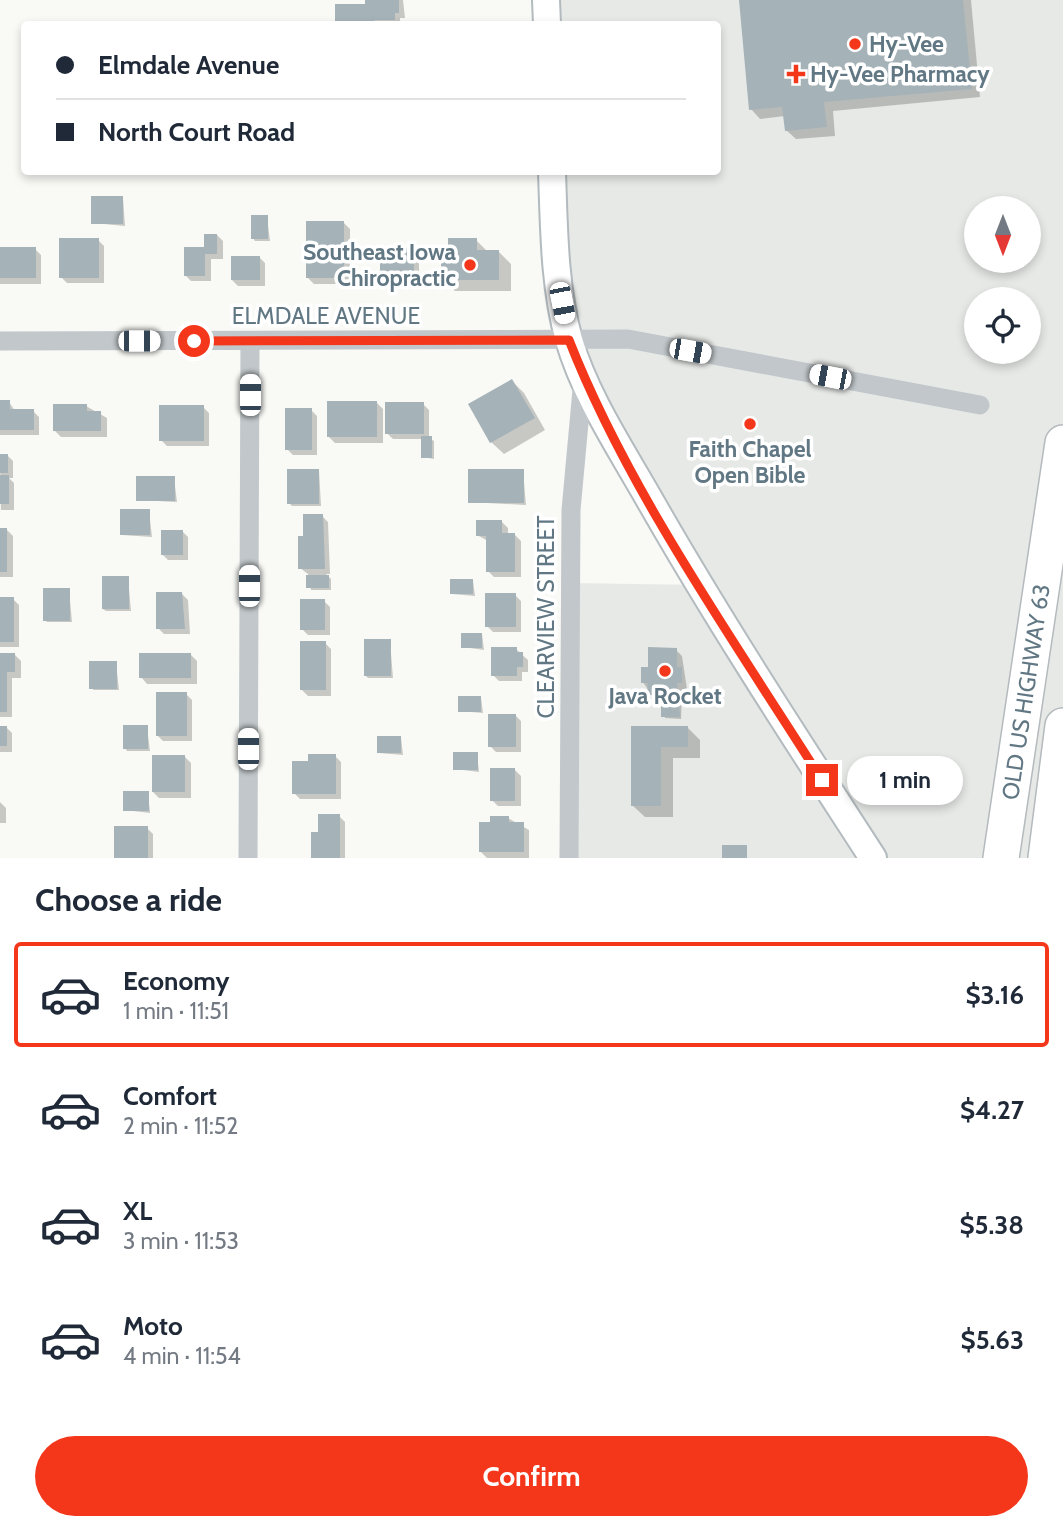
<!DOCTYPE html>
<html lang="en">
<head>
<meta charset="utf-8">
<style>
	body { margin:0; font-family:Cabin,sans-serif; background:#f2f2f3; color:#1f2937; height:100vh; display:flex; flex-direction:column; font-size:26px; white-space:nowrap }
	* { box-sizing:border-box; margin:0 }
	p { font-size:23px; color:#747a83 }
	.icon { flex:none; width:38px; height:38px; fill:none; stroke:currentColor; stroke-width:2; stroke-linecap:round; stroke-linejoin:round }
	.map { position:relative; height:858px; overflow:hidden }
	.sheet { display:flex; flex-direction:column; background:#fff; flex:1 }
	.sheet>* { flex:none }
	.hud { position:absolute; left:21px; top:21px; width:700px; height:154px; border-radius:7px; box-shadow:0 4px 10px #0003; display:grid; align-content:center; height:154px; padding:0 35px; background:#fff }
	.needle { width:46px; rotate:180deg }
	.controls { position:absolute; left:964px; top:196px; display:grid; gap:14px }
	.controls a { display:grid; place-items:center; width:77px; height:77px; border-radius:50%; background:#fff; box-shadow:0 4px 10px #0003; font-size:35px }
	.end { position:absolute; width:32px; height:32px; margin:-16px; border:9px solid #f4371b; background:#fff; box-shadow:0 0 0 4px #fff }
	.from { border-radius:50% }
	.bubble { position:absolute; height:49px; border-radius:24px; background:#fff; box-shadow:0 4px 10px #0003; font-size:23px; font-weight:800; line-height:49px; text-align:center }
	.car { position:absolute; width:21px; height:42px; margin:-21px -10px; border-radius:9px; box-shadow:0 0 5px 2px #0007; background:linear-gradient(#fff 24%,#345 0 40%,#fff 0 76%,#345 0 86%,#fff 0) }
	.hud b { display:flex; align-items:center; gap:24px; height:66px; font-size:26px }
	.hud b+b { border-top:2px solid #e0e1e3 }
	.hud i { width:18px; height:18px; background:#1f2937 }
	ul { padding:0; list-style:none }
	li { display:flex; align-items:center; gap:21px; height:105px; margin:0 14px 10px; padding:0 21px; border:4px solid transparent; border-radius:7px }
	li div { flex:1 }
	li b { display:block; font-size:26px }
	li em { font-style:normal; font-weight:800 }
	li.active { border-color:#f4371b }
	li>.icon { width:63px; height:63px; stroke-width:1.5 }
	h2 { padding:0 35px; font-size:32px; line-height:84px }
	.primary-button { display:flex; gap:14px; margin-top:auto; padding:14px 35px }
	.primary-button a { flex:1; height:80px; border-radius:42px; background:#f4371b; color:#fff; font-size:28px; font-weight:800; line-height:80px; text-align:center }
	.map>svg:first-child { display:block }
	.built { fill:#e7e9e7; fill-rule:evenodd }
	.shadow { fill:#0003 }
	.building { fill:#a5b2b7 }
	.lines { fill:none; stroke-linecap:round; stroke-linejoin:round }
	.secondary-casing { stroke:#b3bbbf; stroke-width:30 }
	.highway-casing { stroke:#b4babd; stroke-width:38 }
	.street { stroke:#c1c7ca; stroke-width:19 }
	.secondary { stroke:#fff; stroke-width:26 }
	.highway { stroke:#fff; stroke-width:35 }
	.route { stroke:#f4371b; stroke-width:9 }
	.poi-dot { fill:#f4371b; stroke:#fff; stroke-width:2.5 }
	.labels { text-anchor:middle; stroke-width:7; stroke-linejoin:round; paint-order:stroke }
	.poi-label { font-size:23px; font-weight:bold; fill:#617884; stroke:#fff; text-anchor:start }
	.street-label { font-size:23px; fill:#617884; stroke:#fff }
</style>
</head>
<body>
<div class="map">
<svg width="1063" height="858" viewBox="0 0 1063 858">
	<rect width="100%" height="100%" fill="#f9f9f6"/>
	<path class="built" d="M547,0H1063V858H569L570,583L699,585L584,378L552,172H718V24H548ZM976,208H1029V261H976ZM976,299H1029V352H976Z"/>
	<path class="shadow" d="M367,0H403L405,18H400V24H337V5H367Z
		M741,0H971L980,97L833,111L835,136L796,139L786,130L785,116L760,119L751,109Z
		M123,198L125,226L93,223Z
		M267,217L270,241H255L253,238Z
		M344,223L350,229V284H314L308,278Z
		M217,235L223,241V259H211V281H191L185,275Z
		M98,240L104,246V283H67L61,277Z
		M476,240L488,252H499L511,264V291H455L443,279L450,252Z
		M0,249H35L41,255V284H0Z
		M413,250L419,256V281H388L382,275Z
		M259,257L265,263V286H238L232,280Z
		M512,381L524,393L545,430L504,454L491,442Z
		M0,402H9L15,411H33L39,417V435H0Z
		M377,403L383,409V443H335L329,437Z
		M423,404L429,410V438L434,441V459L423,457V439H393L387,433Z
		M86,406L107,418V437H61L55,431Z
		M203,407L209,413V446H167L161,440Z
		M311,410L317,416V455H293L287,449Z
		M0,455H7L13,461V478H9L14,483V510H1V515Z
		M319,470L321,506H292L289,503Z
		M523,471L526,505L469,502Z
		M174,478L177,502L137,500Z
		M149,511L152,537L122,535Z
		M322,516L328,522L330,574H326L331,579V590H311L308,574L300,568L305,538Z
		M502,522L508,528V535H515L521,541V577H494L488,571V541L477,535Z
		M0,524V530H7L13,536V577H0Z
		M182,531L188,537V560H168L162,554Z
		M128,578L131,611H106L103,609Z
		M473,581L475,596L452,594Z
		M69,590L72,622H47L45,620Z
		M182,594L188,600L190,634H164L158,628Z
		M515,595L521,601V632H493L487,626Z
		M0,599H13L19,605V647H0Z
		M324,601L330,607V635H308L302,629Z
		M482,634L484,650L463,647Z
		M390,641L393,678H368L366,676Z
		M325,643L331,649V696H308L302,690Z
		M516,649L528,660V672H522V681H499L493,675Z
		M676,650L682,656L687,689H682L681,719L665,718L663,700H655L643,682L650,669Z
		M0,655H15L21,661V678H12V717H0Z
		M191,655L197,661V684H147L141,677Z
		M116,663L119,690H94L91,688Z
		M186,694L192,700V741H163L157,735Z
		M481,698L483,713L460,711Z
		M515,715L521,721V752H496L490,746Z
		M0,727H6L12,733V752H0Z
		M147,727L150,751H127L125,748Z
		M632,728H688L700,740V758H673V817H645L632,805Z
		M401,738L403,755L379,753Z
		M477,754L479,772L455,769Z
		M335,756L341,762V799H300L294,793Z
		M185,757L191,763V798H159L153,792Z
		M515,770L521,776V806H498L492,800Z
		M148,793L150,813L125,810Z
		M0,802L6,808V823H0Z
		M339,816L345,822V858H313V834H320Z
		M508,818L529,830V858H487L481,852Z
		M115,828H147L153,834V858H115Z"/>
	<path class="building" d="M365,0H399V13H395V20H374V24H335V4H365Z
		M739,0H963L972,89L824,102L827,127L785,131L782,107L749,110Z
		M91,196H123V224H91Z
		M251,215H268V239H251Z
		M306,221H344V278H306Z
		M204,234H217V254H205V276H184V247H204Z
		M59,238H99V278H59Z
		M448,238H477V250H499V280H441V250H448Z
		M0,247H36V278H0Z
		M380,248H414V276H380Z
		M231,256H260V280H231Z
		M512,379L535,418L490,443L468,404Z
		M0,400H10V409H34V430H0Z
		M327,401H377V437H327Z
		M385,402H424V434H385Z
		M53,404H87V411H101V431H53Z
		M159,405H204V441H159Z
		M285,408H312V450H285Z
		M421,436H432V458H421Z
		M0,454H8V473H0Z
		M287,469H319V504H287Z
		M468,469H524V503H468Z
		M0,475H9V504H0Z
		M136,476H175V501H136Z
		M120,509H150V535H120Z
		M303,514H323L325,569H298V536H303Z
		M476,520H502V533H515V572H486V536H476Z
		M0,528H7V572H0Z
		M161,530H183V555H161Z
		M306,575H329V588H306Z
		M102,576H129V609H102Z
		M450,579H473V594H450Z
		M43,588H70V621H43Z
		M156,592H182L185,629H156Z
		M485,593H516V627H485Z
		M0,597H14V642H0Z
		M300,599H325V630H300Z
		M461,633H482V648H461Z
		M364,639H391V676H364Z
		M300,641H326V690H300Z
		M491,647H517V652H523V667H517V676H491Z
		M648,647L677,648V667H682V683H677L680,717H661V695H647L648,683H641V667H648Z
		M0,653H15V672H7V712H0Z
		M139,653H191V678H139Z
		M89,661H117V689H89Z
		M156,692H187V736H156Z
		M458,696H481V712H458Z
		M488,714H516V747H488Z
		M123,725H148V749H123Z
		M0,726H7V746H0Z
		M631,726H688V747H661V806H631Z
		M377,736H401V753H377Z
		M453,752H478V770H453Z
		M308,754H336V794H292V761H308Z
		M152,755H185V792H152Z
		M490,768H515V801H490Z
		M123,791H149V811H123Z
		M318,814H340V858H311V832H318Z
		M490,816H509V822H524V852H479V822H490Z
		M114,826H148V858H114Z
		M722,845H747V858H722Z"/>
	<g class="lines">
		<g class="secondary-casing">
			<path id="secondary" d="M546,0L547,24
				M552,172C554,227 554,286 569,340C585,395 620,448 648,497C718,620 796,739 873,858"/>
		</g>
		<g class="highway-casing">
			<g id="highway">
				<path id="s1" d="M1001,858L1063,443"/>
				<path d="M1046,858L1063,726"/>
			</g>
		</g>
		<path class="street" d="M0,341L628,339L980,405
			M248,858L250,341
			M569,858L571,510L583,379"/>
		<use href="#secondary" class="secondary"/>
		<use href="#highway" class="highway"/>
	</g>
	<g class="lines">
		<path class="route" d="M194,341L569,340C628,491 735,642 822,780"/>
	</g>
	<g class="poi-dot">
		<circle cx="855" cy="44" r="7"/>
		<path d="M792.5 63.5h7v7h7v7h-7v7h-7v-7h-7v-7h7z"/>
		<circle cx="470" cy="265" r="7"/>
		<circle cx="750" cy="424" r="7"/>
		<circle cx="665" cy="671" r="7"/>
	</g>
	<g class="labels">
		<g class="poi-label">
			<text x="869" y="52">Hy-Vee</text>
			<text x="810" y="82">Hy-Vee Pharmacy</text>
			<text x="456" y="260" text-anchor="end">Southeast Iowa<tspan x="456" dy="26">Chiropractic</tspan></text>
			<text x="750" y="457" text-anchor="middle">Faith Chapel<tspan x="750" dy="26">Open Bible</tspan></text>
			<text x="665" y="704" text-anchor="middle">Java Rocket</text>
		</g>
		<g class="street-label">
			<text x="326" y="324">ELMDALE AVENUE</text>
			<text transform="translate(546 617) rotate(-90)" y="8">CLEARVIEW STREET</text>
			<text dy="8" stroke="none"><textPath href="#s1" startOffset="168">OLD US HIGHWAY 63</textPath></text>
		</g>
	</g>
</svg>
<div class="controls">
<a><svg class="needle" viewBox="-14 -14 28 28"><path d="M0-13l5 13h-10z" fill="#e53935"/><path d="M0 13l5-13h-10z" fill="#747a83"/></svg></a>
<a><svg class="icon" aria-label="locate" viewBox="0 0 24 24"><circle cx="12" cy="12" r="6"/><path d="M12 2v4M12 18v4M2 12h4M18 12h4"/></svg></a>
</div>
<i class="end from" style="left:194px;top:341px"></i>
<i class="end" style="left:822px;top:780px"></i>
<div class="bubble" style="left:847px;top:756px;width:116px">1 min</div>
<i class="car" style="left:562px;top:303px;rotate:169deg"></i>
<i class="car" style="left:139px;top:341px;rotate:90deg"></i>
<i class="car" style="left:690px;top:351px;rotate:100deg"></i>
<i class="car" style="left:830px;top:377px;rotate:281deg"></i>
<i class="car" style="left:250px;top:395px;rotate:0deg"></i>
<i class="car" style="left:249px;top:586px;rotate:0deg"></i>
<i class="car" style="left:248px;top:749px;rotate:0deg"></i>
<div class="hud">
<b><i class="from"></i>Elmdale Avenue</b>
<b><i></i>North Court Road</b>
</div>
</div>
<section class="sheet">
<h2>Choose a ride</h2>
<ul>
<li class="active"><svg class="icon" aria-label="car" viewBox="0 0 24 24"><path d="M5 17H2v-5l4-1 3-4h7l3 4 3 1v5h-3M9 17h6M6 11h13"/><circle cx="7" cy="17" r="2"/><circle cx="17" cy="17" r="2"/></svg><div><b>Economy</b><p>1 min · 11:51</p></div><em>$3.16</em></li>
<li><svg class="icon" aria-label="car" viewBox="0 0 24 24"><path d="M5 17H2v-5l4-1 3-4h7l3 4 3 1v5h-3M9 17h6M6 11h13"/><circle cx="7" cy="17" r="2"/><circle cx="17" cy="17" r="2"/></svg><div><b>Comfort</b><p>2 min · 11:52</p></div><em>$4.27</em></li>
<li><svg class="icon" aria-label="car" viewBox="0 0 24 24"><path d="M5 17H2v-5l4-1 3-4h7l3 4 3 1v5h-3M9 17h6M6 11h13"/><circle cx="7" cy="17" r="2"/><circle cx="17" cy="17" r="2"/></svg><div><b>XL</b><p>3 min · 11:53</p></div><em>$5.38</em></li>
<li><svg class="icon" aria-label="car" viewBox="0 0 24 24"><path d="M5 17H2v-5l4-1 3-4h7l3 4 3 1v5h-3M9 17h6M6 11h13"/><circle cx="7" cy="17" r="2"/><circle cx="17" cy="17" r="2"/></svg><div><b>Moto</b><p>4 min · 11:54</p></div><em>$5.63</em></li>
</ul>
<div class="primary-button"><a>Confirm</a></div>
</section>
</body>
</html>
